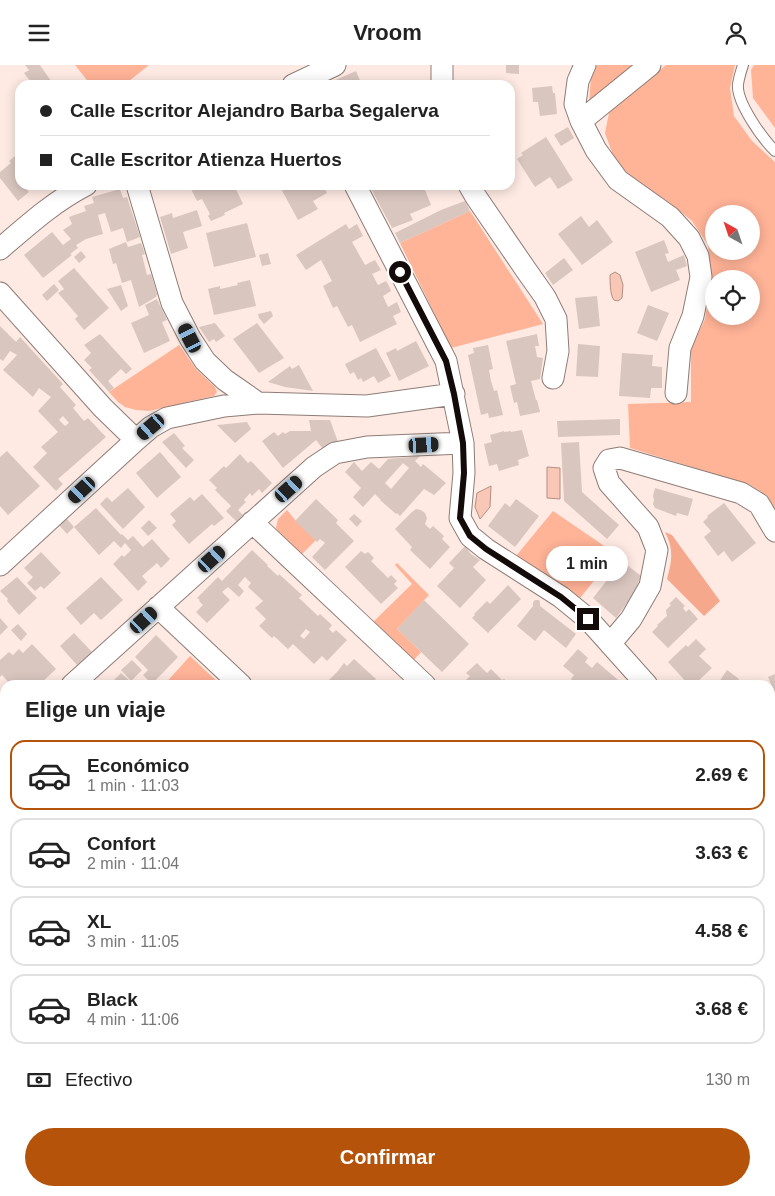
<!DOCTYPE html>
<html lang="es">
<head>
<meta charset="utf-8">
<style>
	body { margin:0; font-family:Helvetica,sans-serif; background:#f2f2f2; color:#222; height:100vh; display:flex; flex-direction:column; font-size:19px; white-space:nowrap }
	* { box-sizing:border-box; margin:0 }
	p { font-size:16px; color:#767676 }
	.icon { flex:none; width:28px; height:28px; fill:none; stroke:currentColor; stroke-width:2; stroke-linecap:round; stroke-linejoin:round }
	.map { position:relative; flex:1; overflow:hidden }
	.details { position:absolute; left:0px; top:615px; width:775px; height:516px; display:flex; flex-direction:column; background:#fff; border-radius:15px 15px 0 0; box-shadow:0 2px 12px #0003 }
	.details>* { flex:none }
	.guide { position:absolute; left:15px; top:15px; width:500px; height:110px; border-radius:15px; box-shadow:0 2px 12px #0003; display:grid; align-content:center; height:110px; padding:0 25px; background:#fff }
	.needle { width:32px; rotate:320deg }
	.buttons { position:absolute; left:705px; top:140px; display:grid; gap:10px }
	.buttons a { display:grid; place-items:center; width:55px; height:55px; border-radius:50%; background:#fff; box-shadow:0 2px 12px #0003; font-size:25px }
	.end { position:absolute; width:22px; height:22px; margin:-11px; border:6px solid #120b09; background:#fff; box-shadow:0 0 0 2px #fff }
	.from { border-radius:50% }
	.bubble { position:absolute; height:35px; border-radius:18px; background:#fff; box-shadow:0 2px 12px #0003; font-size:16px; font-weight:600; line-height:35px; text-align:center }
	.car { position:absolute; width:15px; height:30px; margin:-15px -8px; border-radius:6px; box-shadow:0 0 4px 1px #0007; background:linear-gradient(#222 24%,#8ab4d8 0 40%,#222 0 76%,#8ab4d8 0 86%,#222 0) }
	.guide b { display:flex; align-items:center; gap:18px; height:48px; font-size:19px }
	.guide b+b { border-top:1px solid #e0e0e0 }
	.guide i { width:12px; height:12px; background:#222 }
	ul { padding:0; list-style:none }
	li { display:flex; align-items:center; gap:15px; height:70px; margin:0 10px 8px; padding:0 15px; border:2px solid #e0e0e0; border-radius:15px }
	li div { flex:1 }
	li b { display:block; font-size:19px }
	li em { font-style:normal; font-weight:600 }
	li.active { border-color:#b45309 }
	li>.icon { width:45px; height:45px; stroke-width:1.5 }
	h2 { padding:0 25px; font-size:22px; line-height:60px }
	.pay { display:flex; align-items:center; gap:12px; height:55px; padding:0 25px; font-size:19px }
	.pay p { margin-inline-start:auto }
	.action { display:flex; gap:10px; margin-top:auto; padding:10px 25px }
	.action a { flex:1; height:58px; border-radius:30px; background:#b45309; color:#fff; font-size:20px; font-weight:600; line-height:58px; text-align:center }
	header { display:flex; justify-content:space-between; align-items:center; height:65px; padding:0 25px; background:#fff; font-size:22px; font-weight:600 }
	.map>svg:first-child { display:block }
	.green { fill:#ffb397; fill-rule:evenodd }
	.forest { fill:#f6a88c }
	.water { fill:#f8c7b6; stroke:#b38f82 }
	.building { fill:#d9c6bf; fill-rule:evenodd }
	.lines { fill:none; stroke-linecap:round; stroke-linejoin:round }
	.lane-casing { stroke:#8e7c76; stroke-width:12 }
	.street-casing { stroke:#8e7c76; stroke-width:23 }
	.lane { stroke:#fff; stroke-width:10 }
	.street { stroke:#fff; stroke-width:21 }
	.route { stroke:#120b09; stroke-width:6 }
</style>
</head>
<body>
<header><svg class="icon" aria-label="menu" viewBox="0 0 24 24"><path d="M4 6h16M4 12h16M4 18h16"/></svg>Vroom<svg class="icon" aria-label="person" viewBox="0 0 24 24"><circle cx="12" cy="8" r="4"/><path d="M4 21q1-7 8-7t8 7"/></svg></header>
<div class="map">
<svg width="775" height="1131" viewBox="0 0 775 1131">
	<rect width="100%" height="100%" fill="#feeae3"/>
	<path class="green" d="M75,0H149L124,20H91Z
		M597,0H635L589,37L591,12Z
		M666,0H735L730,23L734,51L752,76L775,97V448L762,427L750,420L630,383L628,339L691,337V283L705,254L711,215L708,180L692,156L666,135L639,119L615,96L605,68L609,48ZM714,149H751V186H714ZM714,214H751V251H714Z
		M754,0H775V63L753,33L751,5Z
		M470,146L543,259L451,283L400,178Z
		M179,280L197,305L215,322L217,327L214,331L149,346L136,345L125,342L118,337L109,327Z
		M287,445L296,456L316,475L301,490L279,468L276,463L278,454Z
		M553,446L616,489L580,533L573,527L516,491Z
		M397,498L429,530L397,564L421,587L413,596L372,558L412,519L395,500Z
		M190,591L221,620H164Z
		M0,634L5,639V669L0,674Z
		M775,692V769L770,770V694Z
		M775,913V981L770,982V918Z
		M287,1126H338L334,1131H293Z"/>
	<path class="forest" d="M665,467L672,470L720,536L704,551L667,514C672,496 674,485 665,467Z"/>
	<path class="water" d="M615,207L620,210L623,220L622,233L618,236C617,235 615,236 614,235C610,231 610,215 610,210Z
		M547,402L560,403V434L547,433Z
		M491,421L490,442L480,454L475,442L477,428Z
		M265,1126H280L286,1131H261Z"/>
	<path class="building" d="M25,0H40L51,16L45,20H24L30,16L24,8L29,5Z
		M506,0H519V9L506,8Z
		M356,6L362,20H324Z
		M552,21L553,28H555L557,49L540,51L538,37H533L532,23Z
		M568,62L574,73L561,81L554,70Z
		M546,72L573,115L558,124L550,112L535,122L517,94L523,90L521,88Z
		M20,87V120H23L29,127L18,136L0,113V107L11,98L9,96Z
		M189,120H234L243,139L224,148L225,150L211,156L208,151L210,149L202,134L197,136Z
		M279,120H323L327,128L313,136L318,144L298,155Z
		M369,120H423L431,140L410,149L413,155L392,163Z
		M120,124L123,133L127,132L140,172L127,177L123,163L111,167L105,148L98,150L103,169L86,174L76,180L78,183L70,189L72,190L43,213L24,190L52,167L63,180L71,174L63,165L72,159L69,152L86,146L84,141L94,138L92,132Z
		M465,136L470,146L400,178L395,168L441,145Z
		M197,145L202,161L183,167L188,183L171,189L160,152L172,148L173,153Z
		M581,151L589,162L597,155L613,177L582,200L558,169Z
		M247,158L256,192L214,202L206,168Z
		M346,159L349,164L357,159L363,171L352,177L365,200L375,195L381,205L372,209L378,220L386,216L389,221L391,226L383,231L388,242L397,237L401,247L393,251L397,259L360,277L352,260L348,262L337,241L333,243L323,221L332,216L321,195L306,205L296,190Z
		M664,175L669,188L665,189L668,197L684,190L687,201L676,205L680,215L651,227L635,187Z
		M126,177L128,182L141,178L145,189L142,190L147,210L151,209L157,229L156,232L139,242L131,215L122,218L116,198L113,199L109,184Z
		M81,186L86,192L79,198L74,192Z
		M268,188L271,199L262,201L259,190Z
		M564,193L573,205L553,220L545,208Z
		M74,203L109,243L84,265L75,254L78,251L58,228L64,224L58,216Z
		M250,215L256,241L214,250L208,224L220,221V224L238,220L237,218Z
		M54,219L59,225L47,236L42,230Z
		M121,220L128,241L121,246L107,224Z
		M597,231L600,261L579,264L575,233Z
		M157,234L167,255L162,257L170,276L144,288L131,258L149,250L145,240Z
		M648,240L669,248L657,276L637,268Z
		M271,246L273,251L264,259L259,253L258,249Z
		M215,258L225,271L216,277L214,274L209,277L199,262Z
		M257,258L284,293L259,308L233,274Z
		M0,261L16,277L20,272L63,319L60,322L76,340L73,343L84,356L88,353L106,372L58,414L63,419L56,426L33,402L47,388L41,382L58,367L38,346L51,332L39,323L33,332L3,305L17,290L10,286L3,296L0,294ZM63,351L69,358L65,361L59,355Z
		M100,269L132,304L126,309L121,304L108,316L114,323L109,327L89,305L92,303L84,295L91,288L84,280Z
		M537,269L539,281H535L537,292L543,293L540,314L531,316L536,335H537L540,347L520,351L517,337L514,338L510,321L516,319L506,276Z
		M416,276L429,301L399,316L386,288L396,283L397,286Z
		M578,279L600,281L598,312L576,311Z
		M488,280L493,304L489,305L491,316L494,326L497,325L503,350L489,353L488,348L481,350L468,290L474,288L473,283Z
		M376,283L391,311L378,318L374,311L363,317L361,313L358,315L354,307L350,309L345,299Z
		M622,288L653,290L652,301L662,302V323H651L650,333L619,331Z
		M299,300L313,326L285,322L268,317L290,301L292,304Z
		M620,354V370L558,372L557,356Z
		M309,355H330L338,377L323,384L316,375L283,403L262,376L274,367L278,371L283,367L285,369L290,366H311Z
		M247,357L251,364L235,378L217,360Z
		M522,365L529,391L518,395L519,400L499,406L497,399L489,401L484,379L492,377L490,370L504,366V367L511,366V367Z
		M174,368L185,381L182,383L194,395L186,403L162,377Z
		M579,377L582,427L619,460L607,474L564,436L561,378Z
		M7,386L40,421L8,450L0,441V392Z
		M160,387L181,412L157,433L136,408Z
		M240,389L248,398L251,396L272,418L262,428L259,424L252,431L250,428L244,435L246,437L238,445L244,451L237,457L226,446L231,441L215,425L217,423L209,415L224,401L226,403Z
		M420,391L415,396L421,402L423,399L446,418L434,430L424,424L400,451L397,448L396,449L380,435H381L375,429L363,442L353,432L361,423L345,407L354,397L362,406L371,397L379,404L388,394ZM403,398L409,403L391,424L385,418Z
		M128,423L145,442L123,464L100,439L107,432L112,437Z
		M655,423L693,434L688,451L677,448L676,451L655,443L653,439L654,435L653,431Z
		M202,429L224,453L214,461L212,459L189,479L172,460L176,456L170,449L190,432L194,436Z
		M316,434L338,455L336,458L354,476L325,505L312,492L325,478L320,474L317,477L295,456Z
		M516,434L539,451L515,482L488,461L505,438L510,442Z
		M724,438L756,478L732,497L724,486L718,491L704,472L711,466L703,457L708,452L707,451Z
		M96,443L121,470L122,469L128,475L133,471L143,482L152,474L170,494L161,503L157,498L142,511L147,517L138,526L113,499L122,490L124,492L131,485L125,478L121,483L114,476L99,490L74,462L67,469L59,460L66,453L74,462Z
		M416,444L421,445L425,448L427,453L425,459L430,464L433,461L444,471L442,474L450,482L430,504L410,485L412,482L395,464L412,447Z
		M354,449L362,456L357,462L349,454Z
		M149,455L157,463L148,471L141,463Z
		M465,481L471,489L480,495L473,502L486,515L460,543L437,521L454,503L449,498Z
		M252,485L268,500L267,501L278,511L279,509L302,530L299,533L318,551L320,549L332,560L329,564L333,568L336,565L347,575L327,596L322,591L314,599L293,579L288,584L274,571L272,573L259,561L266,554L255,543L263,536L248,522L251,518L245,512L238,520L244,526L239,532L228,522L222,527L230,535L207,558L196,547L203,540L199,536L200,535L197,533L218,512L222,516ZM306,564L310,567L304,574L300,571Z
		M361,486L365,489L368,487L374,493L371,496L388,513L391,510L397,516L394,519L398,523L381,539L345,502Z
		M41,487L61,508L44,524L41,521L35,526L27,518L33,512L24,503Z
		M622,496L641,511L633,530L616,553L593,533Z
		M17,512L37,533L19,550L7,536L8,534L0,526Z
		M101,512L123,535L101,555L94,548L81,560L66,543Z
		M508,520L521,534L488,568L472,553L475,550L474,549L487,536L490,539Z
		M676,532L685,541L683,543L686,547L689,544L698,554L668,583L652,567L658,561L657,560L667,551L666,545L671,540L669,539Z
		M424,535L469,579L442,607L397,564Z
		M535,535H539L540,537V541L576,569L566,583L544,565L535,576L517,561L533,541V537Z
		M0,553L8,562L0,570Z
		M18,559L27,569L21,576L11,565Z
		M74,568L92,587L77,600L60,581Z
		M156,570L178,592L152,619L143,610L148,605L135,592Z
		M696,574L706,584L699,591L712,603L694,620H689L668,597L686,580L688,582Z
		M32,579L56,604L39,620H11L2,610L0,612V595L9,587L13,590L19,584L23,588Z
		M578,584L588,593L585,597L592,603L597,597L624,620H577L571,614L574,610L563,601Z
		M354,594L376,614L371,620H324L337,607L344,598L347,601Z
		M132,595L142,605L131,616L121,605Z
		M477,598L487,608L491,604L502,615L504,614L511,620H461L470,611L466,608Z
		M727,605L739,614L736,619L738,620H717Z
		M121,608L132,618L134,620H109Z
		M775,609V629L768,612Z
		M0,848L5,852V892L1,896L5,899V916L3,919L0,916Z
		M770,877L775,881V904L770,909Z
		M0,982L4,986L5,984V1015L0,1021Z
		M775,993V1004L771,1005L770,994Z
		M0,1033L5,1037V1060L2,1064L0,1062Z
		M770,1049L775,1055V1060L770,1065Z
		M2,1064L5,1066V1091L0,1087V1066Z
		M3,1102L5,1103V1126H33L29,1131H7L4,1128L2,1131H0V1106Z
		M79,1126H82L88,1131H75Z
		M95,1126H128L124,1131H117L115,1129L113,1131H91Z
		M182,1126H214L210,1131H178Z
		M386,1126H409L405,1131H391Z
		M438,1126H456L460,1130L459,1131H441L437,1127Z
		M463,1126H497L492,1131H468Z
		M518,1126H533L538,1131H517L519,1129L517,1127Z
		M678,1126H681L684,1131H665L671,1127L673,1130Z"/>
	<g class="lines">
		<g class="lane-casing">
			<path id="lane" d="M743,0C741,6 739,13 738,19C736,37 762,73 775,86"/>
		</g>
		<g class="street-casing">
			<path id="street" d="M585,0L578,16L575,39L581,56L596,85L618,115L670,152L689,173L698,191L701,212L693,251L680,283L676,328
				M293,20L335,0
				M442,20V0
				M581,56L650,0
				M137,120L172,238L190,273L205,296L225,315L258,338
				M355,120L446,296L463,378L464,408L460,453L470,471L486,484L561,532L588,554L647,620
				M469,120L476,132L526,205L545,232L556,254L558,286L553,313
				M0,184C28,160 53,137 86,120
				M0,228L103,343L136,375
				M252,457L425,620
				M0,500L136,375L151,362L167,353L224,341L258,338L367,341L454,329
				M158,542L241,620
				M610,579L631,554L650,521L657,485L648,462L609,418L604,403L609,395L620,393L741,428L759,439L775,466
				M72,620L314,402L335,388L367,382L463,378
				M770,682L775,679
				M0,691L5,685
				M770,837L775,840
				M0,950L5,944
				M770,1102L775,1101
				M360,1126L365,1131
				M566,1126L571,1131
				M46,1131L50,1126
				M239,1131L243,1126
				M623,1131L630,1126"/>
		</g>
		<use href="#lane" class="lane"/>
		<use href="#street" class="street"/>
	</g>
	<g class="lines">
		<path class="route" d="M400,207L446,296L454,329L463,378L464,408L460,453L470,471L486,484L561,532L588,554"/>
	</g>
</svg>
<div class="buttons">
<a><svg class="needle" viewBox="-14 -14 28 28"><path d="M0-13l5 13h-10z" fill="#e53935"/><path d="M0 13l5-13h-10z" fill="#767676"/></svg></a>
<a><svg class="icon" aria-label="locate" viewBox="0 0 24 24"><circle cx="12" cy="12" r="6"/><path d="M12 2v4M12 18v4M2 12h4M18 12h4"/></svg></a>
</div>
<i class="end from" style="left:400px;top:207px"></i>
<i class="end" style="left:588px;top:554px"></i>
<div class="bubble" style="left:546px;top:481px;width:82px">1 min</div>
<i class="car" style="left:190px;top:273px;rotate:333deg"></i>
<i class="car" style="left:151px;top:362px;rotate:229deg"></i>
<i class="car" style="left:424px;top:380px;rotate:87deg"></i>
<i class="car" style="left:289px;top:424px;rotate:48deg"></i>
<i class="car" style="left:82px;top:425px;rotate:227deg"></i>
<i class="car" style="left:212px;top:494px;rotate:48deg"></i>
<i class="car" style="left:144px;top:555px;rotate:48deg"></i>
<div class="guide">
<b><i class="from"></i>Calle Escritor Alejandro Barba Segalerva</b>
<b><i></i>Calle Escritor Atienza Huertos</b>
</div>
<section class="details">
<h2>Elige un viaje</h2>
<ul>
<li class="active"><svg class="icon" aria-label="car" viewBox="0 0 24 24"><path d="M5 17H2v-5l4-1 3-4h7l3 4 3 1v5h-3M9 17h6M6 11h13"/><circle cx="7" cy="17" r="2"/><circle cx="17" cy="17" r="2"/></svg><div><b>Económico</b><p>1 min · 11:03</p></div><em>2.69 €</em></li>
<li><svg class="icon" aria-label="car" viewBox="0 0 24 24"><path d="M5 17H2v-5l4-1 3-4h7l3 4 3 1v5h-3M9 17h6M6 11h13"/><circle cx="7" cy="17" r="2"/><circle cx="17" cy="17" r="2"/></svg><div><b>Confort</b><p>2 min · 11:04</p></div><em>3.63 €</em></li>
<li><svg class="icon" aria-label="car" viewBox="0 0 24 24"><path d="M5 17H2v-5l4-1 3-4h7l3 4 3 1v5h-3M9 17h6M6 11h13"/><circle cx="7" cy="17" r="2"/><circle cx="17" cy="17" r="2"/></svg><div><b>XL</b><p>3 min · 11:05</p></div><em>4.58 €</em></li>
<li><svg class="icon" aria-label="car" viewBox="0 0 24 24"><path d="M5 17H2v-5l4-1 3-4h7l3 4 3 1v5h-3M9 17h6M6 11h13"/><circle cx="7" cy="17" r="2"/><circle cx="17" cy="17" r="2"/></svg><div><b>Black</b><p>4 min · 11:06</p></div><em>3.68 €</em></li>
</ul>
<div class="pay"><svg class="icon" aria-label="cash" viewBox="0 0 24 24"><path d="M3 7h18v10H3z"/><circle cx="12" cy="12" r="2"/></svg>Efectivo<p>130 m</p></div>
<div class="action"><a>Confirmar</a></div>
</section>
</div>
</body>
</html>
